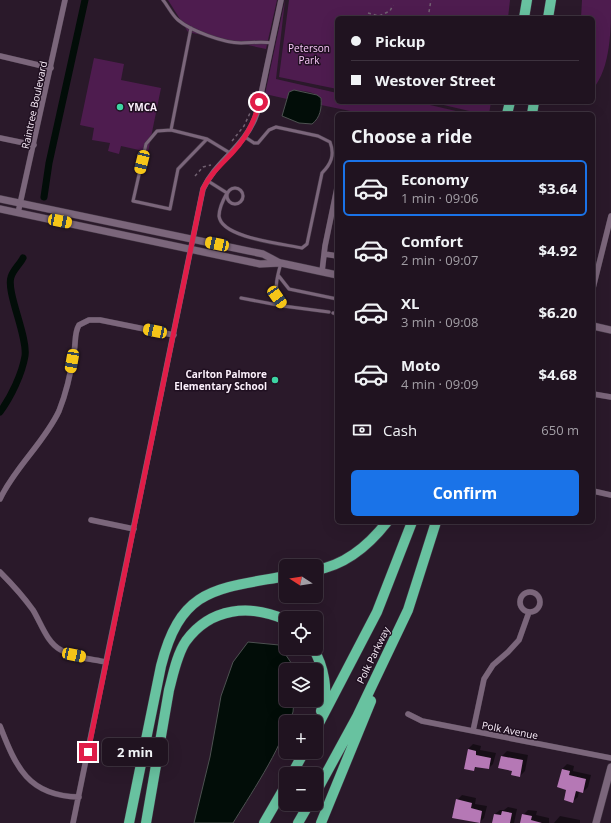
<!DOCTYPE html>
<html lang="en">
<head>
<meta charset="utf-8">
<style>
	body { margin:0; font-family:"Open Sans",sans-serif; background:#2d202d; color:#f1f3f6; height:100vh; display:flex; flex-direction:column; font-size:15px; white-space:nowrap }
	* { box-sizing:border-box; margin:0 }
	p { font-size:13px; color:#a29ea5 }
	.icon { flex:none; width:22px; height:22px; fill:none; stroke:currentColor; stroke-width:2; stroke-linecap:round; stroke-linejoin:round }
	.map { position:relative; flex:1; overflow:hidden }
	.details { position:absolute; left:335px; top:112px; width:260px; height:412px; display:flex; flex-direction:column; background:#201320; border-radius:6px; box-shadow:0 4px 16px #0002,0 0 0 1px #3d323e }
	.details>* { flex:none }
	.hud { position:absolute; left:335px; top:16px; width:260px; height:88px; border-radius:6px; box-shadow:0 4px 16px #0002,0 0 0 1px #3d323e; display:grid; align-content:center; height:88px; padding:0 16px; background:#201320 }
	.needle { width:26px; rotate:282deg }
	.buttons { position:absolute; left:279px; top:559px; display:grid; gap:8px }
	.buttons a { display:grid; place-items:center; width:44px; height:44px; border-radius:6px; background:#201320; box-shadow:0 4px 16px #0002,0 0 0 1px #3d323e; font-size:20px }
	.end { position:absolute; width:18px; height:18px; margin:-9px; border:5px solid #e11d48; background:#fff; box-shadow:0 0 0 2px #fff }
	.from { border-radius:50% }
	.bubble { position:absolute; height:28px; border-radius:6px; background:#201320; box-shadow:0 4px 16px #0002,0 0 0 1px #3d323e; font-size:13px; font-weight:700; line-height:28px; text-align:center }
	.car { position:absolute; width:12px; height:24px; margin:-12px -6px; border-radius:5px; box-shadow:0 0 3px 1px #0007; background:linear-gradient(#f5c518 24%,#345 0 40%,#f5c518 0 76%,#345 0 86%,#f5c518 0) }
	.hud b { display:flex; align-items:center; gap:14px; height:38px; font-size:15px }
	.hud b+b { border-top:1px solid #3d323e }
	.hud i { width:10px; height:10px; background:#f1f3f6 }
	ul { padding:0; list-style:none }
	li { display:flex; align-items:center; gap:12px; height:56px; margin:0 8px 6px; padding:0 8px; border:2px solid transparent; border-radius:6px }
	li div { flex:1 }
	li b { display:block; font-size:15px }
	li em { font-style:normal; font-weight:700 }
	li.on { border-color:#1a73e8 }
	li>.icon { width:36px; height:36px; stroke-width:1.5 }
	h2 { padding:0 16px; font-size:18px; line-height:48px }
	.pay { display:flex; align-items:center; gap:10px; height:44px; padding:0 16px; font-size:15px }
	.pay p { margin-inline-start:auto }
	.action { display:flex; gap:8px; margin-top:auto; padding:8px 16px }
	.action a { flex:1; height:46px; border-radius:6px; background:#1a73e8; color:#fff; font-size:16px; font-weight:700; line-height:46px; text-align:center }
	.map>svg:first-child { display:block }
	.green { fill:#4e1c4f }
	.water { fill:#020d08; stroke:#4d5151 }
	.shadow { fill:#0007 }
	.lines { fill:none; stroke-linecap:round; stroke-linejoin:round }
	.canal { stroke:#020d08; stroke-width:7 }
	.building { fill:#b578b5 }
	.service-casing { stroke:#453846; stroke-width:4 }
	.minor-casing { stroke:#453846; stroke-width:6 }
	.tertiary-casing { stroke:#453846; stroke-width:8 }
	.motorway-casing { stroke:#453846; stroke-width:11 }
	.path { stroke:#716171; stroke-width:1.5; stroke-dasharray:3 3; stroke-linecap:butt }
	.service { stroke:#7b667b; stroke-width:3 }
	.minor { stroke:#7b667b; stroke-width:5.5 }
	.tertiary { stroke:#7b667b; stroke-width:7 }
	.motorway { stroke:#68c2a0; stroke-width:10 }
	.route { stroke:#e11d48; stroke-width:5 }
	.poi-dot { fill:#3dd4a3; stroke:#201021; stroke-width:1.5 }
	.labels { text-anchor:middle; stroke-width:3; stroke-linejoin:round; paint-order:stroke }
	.park-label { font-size:10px; fill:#f8c7f8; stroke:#201021 }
	.street-label { font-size:10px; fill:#fcf0fc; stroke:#201021 }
	.poi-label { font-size:10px; font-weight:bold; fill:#fcf0fc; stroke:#201021; text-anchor:start }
</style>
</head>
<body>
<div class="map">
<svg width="611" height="823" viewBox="0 0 611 823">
	<rect width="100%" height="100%" fill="#2a192a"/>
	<path class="green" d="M168,0H277L266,49L188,32Z
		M285,0L276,79L337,93V102H417L469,114H365L321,105V98C314,91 298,89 289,92L287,99L265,94Z
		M289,0H510L508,18H337V89L279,77Z
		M582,0H611C611,30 611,67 593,89V18H581Z
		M94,58L124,64L121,80L161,88L148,152L121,146L119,154L108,151L110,143L92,140L94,128L80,125Z
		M431,102H491L489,114H482Z"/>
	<path class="water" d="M294,90L317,95L321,98C322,108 320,118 312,124L299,123L282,116L289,92Z
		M248,642L279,645L294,667V670H286V700H294L293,712L289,722H286C286,742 245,803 233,823H194L210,757L221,696L233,662Z"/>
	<path class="shadow" d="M473,744L481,746L480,750L496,753L493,764L489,768L477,766L474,770L468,749Z
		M507,751L528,755L525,771L520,776L513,770L502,756Z
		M567,764L574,766L573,771L591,775L588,787L583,792L579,791L578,797L573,801L562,769Z
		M462,795L476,798L475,804L487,806L484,818L479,823L453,817L457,800Z
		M508,807L517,809L514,823H493L495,814L500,810H504Z
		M528,810L537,811L536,815L549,818V823H521L523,815Z
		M560,816L580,820V823H554Z"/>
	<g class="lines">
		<path class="canal" d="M44,197L49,163L85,0
			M0,412C11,397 22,374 25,356C28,337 6,292 11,277C13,270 20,264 23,258"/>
	</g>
	<path class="building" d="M468,749L476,751V755L491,758L489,769L475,767L474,771L464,769Z
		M501,756L523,760L520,777L511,775L512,771L498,768Z
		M562,769L570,771L569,775L586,779L583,793L576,791L573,803L564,800L566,790L557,787Z
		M456,799L472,803L471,808L482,811L480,823L452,818Z
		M502,811L512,813L510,823H492L494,814L501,815Z
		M522,814L532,816L531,820L542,823H520Z"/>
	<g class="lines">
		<g class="service-casing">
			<path id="service" d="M163,0C168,6 172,15 178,20C191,31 224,43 241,43C252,43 261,41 272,43
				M171,130L191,28
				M207,139L178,169L170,209L133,201L146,144L157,131L171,130L207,139L230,153
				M208,181L227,193C223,200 219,208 219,216C221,238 284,244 302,248L307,244L322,173C331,164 335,155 330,142L318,136L276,127L269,130L258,143H254L245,137
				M227 196a8 8 0 1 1 16 0a8 8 0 1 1-16 0Z
				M281,263C276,280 273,291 283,306L329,312
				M278,275L289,289L337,299
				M241,298L283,306
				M333,313L337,314"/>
		</g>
		<g class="minor-casing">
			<path id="minor" d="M0,56L51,68
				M0,138L34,145
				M18,213L65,0
				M325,254L337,256
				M322,272L325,246L337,188
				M593,288L611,216
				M593,394L611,397
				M593,491L611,495
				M0,499C15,467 44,443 59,411C67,391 71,372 74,352C76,343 74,333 79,325L89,320H100L174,335
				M91,520L134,529
				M0,572C12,584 23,596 33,610C41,623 47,643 61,650C74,658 92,659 106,662
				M520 602a10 10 0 1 1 20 0a10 10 0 1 1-20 0Z
				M408,714L422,721L611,758
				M0,726C16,767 28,796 79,797
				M473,731L484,679L493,665L508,652L519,640L529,612
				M73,823L203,189C217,159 245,148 257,113L281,0"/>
		</g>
		<g class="tertiary-casing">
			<path id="tertiary" d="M0,199L263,254L280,263
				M0,209L260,264L281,263L337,275
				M593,326L611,330
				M596,823L611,767"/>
		</g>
		<g class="motorway-casing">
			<path id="motorway" d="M524,18L527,0
				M548,18L551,0
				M507,114L510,102
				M532,114L534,102
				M316,570C345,565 369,545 387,522
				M313,648C323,665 330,692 321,711
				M316,729L377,612L412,522
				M292,774L304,752
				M316,792L357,717L408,610L436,522
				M129,823L161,666C181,587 216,589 286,576
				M146,823L169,690C173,675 177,654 186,641C211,607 250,604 286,620
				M264,823L286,785
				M298,823L309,804
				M321,823L371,701"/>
		</g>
		<path class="path" d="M368,13L379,16L390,11L393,5
			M428,18L431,0
			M232,141L244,126L250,113
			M195,176L203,167L211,165"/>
		<use href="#service" class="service"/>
		<use href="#minor" class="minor"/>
		<use href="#tertiary" class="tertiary"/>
		<use href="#motorway" class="motorway"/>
	</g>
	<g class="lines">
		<path class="route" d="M88,752L203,189C210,174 221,165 232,153C246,138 255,122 259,102"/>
	</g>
	<g class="poi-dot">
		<circle cx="120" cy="107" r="4"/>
		<circle cx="275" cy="380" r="4"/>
	</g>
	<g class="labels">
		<g class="park-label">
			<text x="309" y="52">Peterson<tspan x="309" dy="12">Park</tspan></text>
		</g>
		<g class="street-label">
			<text transform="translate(34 105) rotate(-78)" y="4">Raintree Boulevard</text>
			<text transform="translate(373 655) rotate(-64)" y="4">Polk Parkway</text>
			<text transform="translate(510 730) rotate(11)" y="4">Polk Avenue</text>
		</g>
		<g class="poi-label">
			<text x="128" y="111">YMCA</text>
			<text x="267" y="378" text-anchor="end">Carlton Palmore<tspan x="267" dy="12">Elementary School</tspan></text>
		</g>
	</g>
</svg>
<div class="buttons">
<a><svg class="needle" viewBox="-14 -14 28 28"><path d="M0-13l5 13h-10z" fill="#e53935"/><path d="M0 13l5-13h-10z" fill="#a29ea5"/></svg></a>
<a><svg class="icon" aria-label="locate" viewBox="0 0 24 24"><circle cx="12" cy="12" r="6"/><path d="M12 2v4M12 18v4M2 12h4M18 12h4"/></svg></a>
<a><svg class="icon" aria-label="layers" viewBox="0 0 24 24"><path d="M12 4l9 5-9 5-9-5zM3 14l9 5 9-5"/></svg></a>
<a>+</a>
<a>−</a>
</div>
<i class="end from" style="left:259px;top:102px"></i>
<i class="end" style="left:88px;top:752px"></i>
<div class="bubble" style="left:102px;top:738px;width:66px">2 min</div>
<i class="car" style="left:142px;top:162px;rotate:194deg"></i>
<i class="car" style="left:60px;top:221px;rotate:101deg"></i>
<i class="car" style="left:217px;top:244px;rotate:282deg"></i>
<i class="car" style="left:277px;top:297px;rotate:145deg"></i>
<i class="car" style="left:155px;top:331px;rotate:282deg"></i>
<i class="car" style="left:72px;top:361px;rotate:190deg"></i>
<i class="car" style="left:74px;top:655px;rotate:102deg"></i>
<div class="hud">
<b><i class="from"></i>Pickup</b>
<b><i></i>Westover Street</b>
</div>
<section class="details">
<h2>Choose a ride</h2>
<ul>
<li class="on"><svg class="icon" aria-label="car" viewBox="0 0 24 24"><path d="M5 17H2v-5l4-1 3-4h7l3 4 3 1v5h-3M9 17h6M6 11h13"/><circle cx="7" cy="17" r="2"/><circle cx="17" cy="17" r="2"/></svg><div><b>Economy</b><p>1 min · 09:06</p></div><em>$3.64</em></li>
<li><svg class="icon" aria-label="car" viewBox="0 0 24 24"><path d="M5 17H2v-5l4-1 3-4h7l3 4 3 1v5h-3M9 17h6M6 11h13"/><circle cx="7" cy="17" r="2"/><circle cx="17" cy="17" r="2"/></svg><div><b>Comfort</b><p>2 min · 09:07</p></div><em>$4.92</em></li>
<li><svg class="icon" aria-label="car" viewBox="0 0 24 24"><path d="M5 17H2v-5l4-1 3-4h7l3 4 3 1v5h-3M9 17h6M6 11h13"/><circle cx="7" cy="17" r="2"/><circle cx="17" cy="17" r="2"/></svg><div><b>XL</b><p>3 min · 09:08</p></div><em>$6.20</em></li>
<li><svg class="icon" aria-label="car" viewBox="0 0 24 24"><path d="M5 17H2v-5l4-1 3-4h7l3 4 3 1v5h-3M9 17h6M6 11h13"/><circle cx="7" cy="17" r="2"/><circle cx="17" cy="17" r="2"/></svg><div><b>Moto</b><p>4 min · 09:09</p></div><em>$4.68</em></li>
</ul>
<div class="pay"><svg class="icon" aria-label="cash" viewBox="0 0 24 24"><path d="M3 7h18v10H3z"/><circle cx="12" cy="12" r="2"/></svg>Cash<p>650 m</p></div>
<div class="action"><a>Confirm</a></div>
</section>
</div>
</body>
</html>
